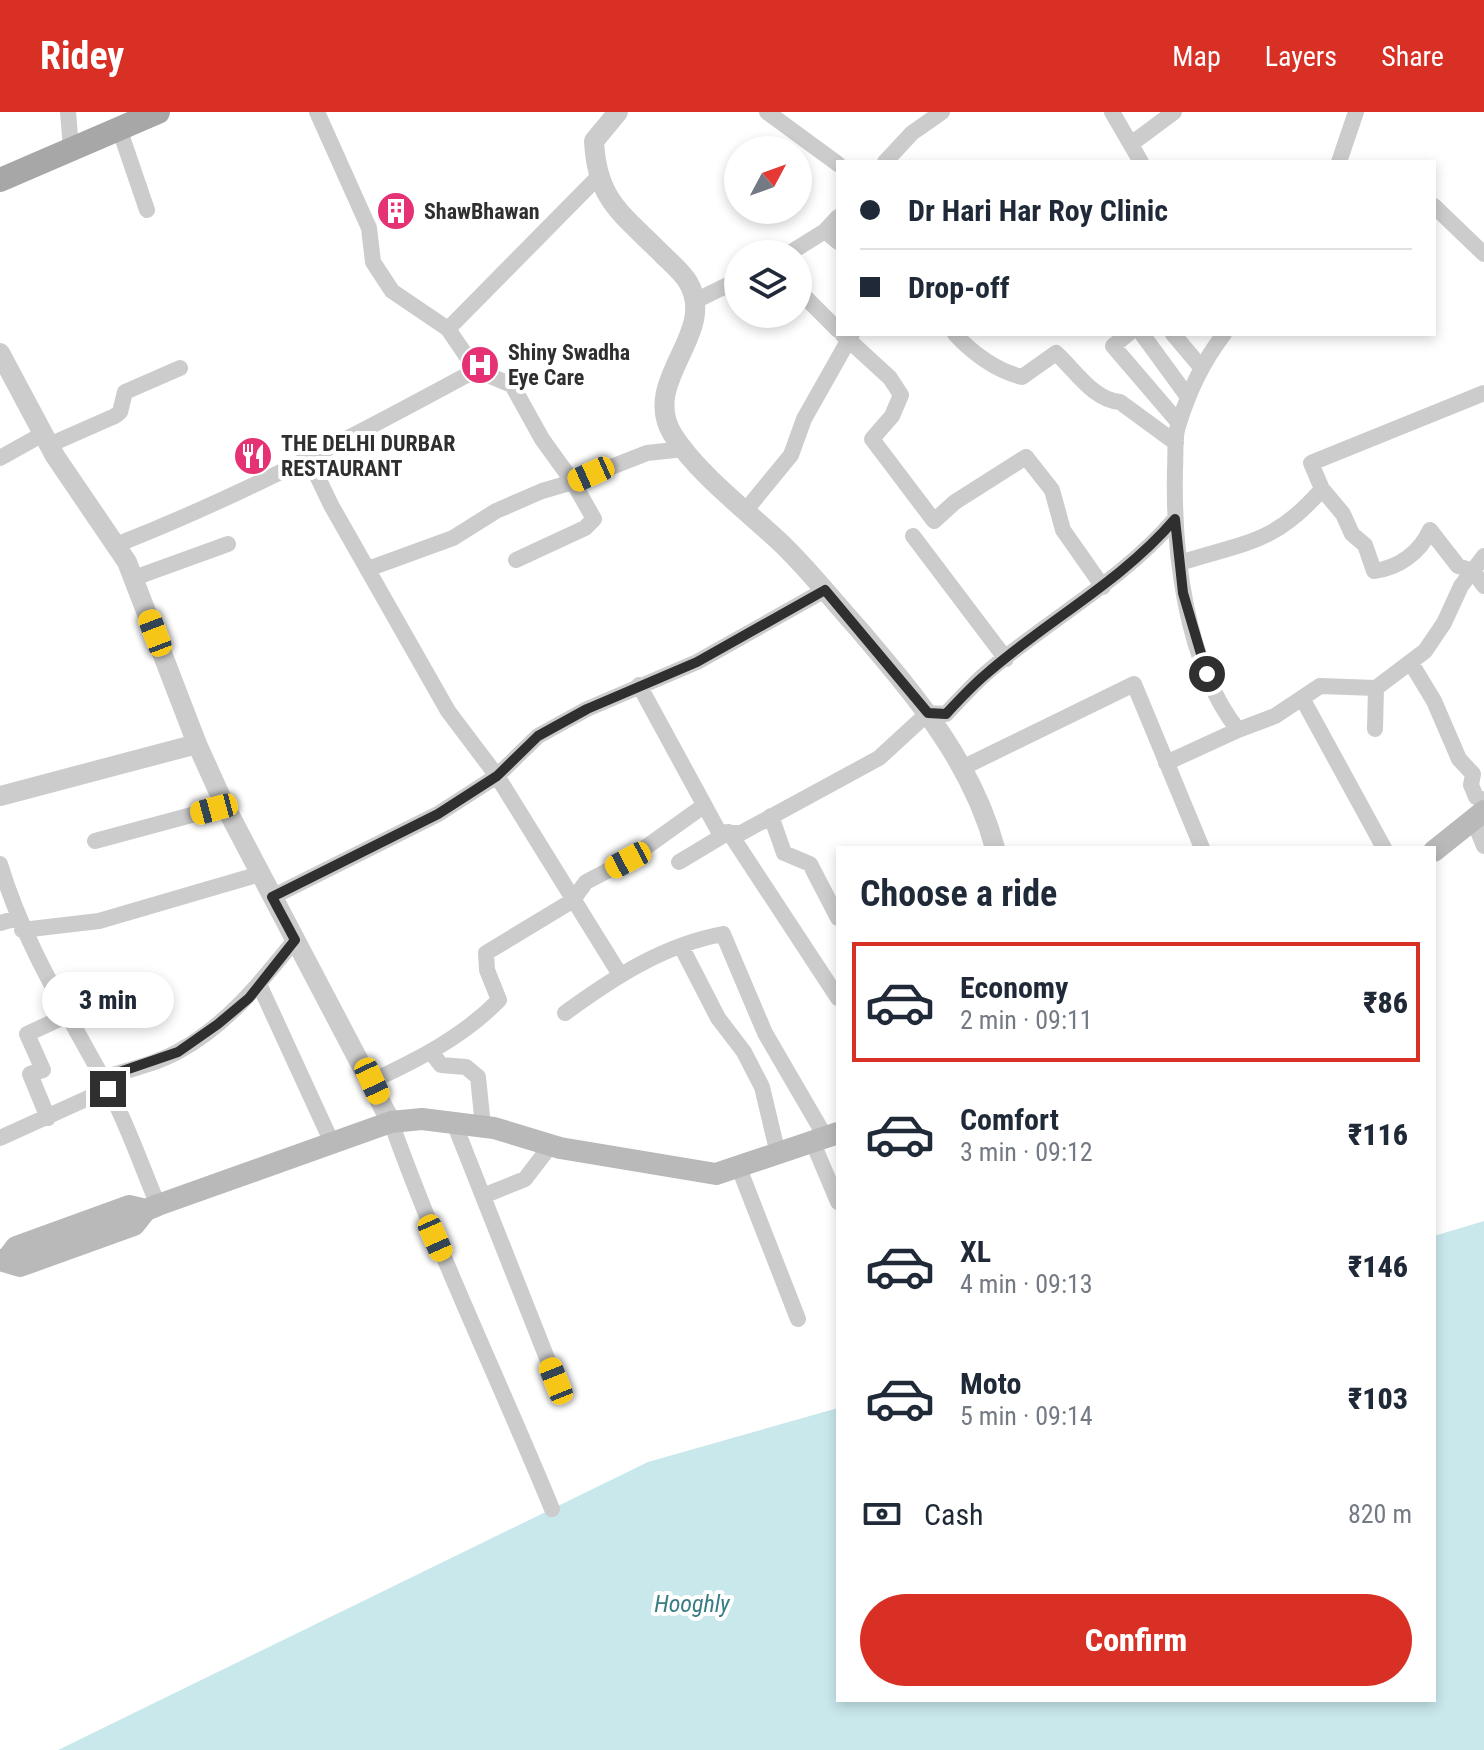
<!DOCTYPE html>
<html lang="en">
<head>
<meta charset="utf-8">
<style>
	body { margin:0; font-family:"Roboto Condensed",sans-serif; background:#f6f6f7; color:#1f2937; height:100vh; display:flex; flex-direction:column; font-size:30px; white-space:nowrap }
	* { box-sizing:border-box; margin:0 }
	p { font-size:26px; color:#747a83 }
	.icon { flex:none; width:44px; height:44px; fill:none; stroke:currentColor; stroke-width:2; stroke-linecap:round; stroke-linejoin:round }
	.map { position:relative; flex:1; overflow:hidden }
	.panel { position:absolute; left:836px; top:734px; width:600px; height:856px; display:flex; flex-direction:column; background:#fff; border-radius:0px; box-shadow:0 4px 12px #0003 }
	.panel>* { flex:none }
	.top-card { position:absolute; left:836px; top:48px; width:600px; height:176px; border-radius:0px; box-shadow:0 4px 12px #0003; display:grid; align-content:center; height:176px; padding:0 24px; background:#fff }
	.needle { width:52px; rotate:49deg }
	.buttons { position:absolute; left:724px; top:24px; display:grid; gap:16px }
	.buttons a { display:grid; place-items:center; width:88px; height:88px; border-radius:50%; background:#fff; box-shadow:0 4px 12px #0003; font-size:40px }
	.end { position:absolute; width:36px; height:36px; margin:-18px; border:10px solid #2f2f2f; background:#fff; box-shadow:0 0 0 4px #fff }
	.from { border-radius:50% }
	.bubble { position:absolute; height:56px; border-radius:28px; background:#fff; box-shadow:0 4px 12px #0003; font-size:26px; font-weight:800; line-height:56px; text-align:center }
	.car { position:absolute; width:24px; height:48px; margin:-24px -12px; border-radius:10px; box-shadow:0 0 6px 2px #0007; background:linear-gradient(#f5c518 24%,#345 0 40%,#f5c518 0 76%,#345 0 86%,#f5c518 0) }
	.top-card b { display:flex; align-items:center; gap:28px; height:76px; font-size:30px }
	.top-card b+b { border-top:2px solid #e0e1e3 }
	.top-card i { width:20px; height:20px; background:#1f2937 }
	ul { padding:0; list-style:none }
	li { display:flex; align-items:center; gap:24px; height:120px; margin:0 16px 12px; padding:0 8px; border:4px solid transparent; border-radius:0px }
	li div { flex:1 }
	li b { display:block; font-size:30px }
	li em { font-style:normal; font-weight:800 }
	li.on { border-color:#d93025 }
	li>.icon { width:72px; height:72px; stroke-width:1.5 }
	h2 { padding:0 24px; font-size:36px; line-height:96px }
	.pay { display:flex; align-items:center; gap:20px; height:88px; padding:0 24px; font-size:30px }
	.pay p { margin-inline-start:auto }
	.action { display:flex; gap:16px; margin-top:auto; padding:16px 24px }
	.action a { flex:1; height:92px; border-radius:48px; background:#d93025; color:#fff; font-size:32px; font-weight:800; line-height:92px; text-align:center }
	header { display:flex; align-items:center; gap:48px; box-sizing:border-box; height:112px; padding:0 40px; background:#d93025; color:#fff }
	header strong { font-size:38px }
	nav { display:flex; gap:44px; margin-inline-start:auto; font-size:28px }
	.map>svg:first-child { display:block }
	.water { fill:#c9e8ec }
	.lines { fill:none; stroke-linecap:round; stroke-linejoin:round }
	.minor { stroke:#ccc; stroke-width:16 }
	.tertiary { stroke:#ccc; stroke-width:20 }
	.secondary { stroke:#b9b9b9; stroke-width:22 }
	.primary { stroke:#a7a7a7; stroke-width:24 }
	.route { stroke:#2f2f2f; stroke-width:10 }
	.labels { text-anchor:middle; stroke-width:8; stroke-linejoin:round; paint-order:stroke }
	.poi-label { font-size:22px; font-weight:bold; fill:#2f2f2f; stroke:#fff; text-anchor:start }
	.water-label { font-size:24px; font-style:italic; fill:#397d84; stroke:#fff }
</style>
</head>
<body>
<header>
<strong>Ridey</strong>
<nav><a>Map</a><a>Layers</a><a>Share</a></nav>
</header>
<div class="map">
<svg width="1484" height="1638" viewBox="0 0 1484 1638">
	<rect width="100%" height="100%" fill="#fff"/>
	<path class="water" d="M1484,1109V1638H58L648,1350L838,1296V1588H1434V1124Z"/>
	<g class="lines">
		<path class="minor" d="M68,0L71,36
			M317,0L369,116L373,150L392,179L448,217
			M767,0L838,52
			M1112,0L1141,50
			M119,16L147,98
			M1131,32L1174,0
			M885,50L912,21L942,0
			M1339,50L1356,0
			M598,65L448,217L476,258L512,273L542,327L573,370L647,341L684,337
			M1434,94L1484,142
			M825,119L838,130
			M788,142L825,119L838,105
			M798,178L838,218
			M695,189L738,168
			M842,222L890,266L901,283L892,304L872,327L934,409L955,390L1026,345L1052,378L1063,418L1103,475
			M955,222C972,241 997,259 1022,265L1056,241C1075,258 1093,288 1120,290L1176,331
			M1128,222L1113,234L1179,311
			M1142,222L1188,285
			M1173,222L1200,254
			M1224,222C1202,251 1189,279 1178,314C1174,326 1176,343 1175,356C1173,440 1185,550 1238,618L1275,604L1320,574L1376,576L1425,539L1444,511L1461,474L1484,444
			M49,333L115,304L120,300L125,280L180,256
			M0,346L43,322
			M309,347L331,393L448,599L497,664L619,861
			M746,398L791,343L804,307L852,222
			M1430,418C1420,441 1398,456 1374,459L1365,433L1352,422L1343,402L1322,377L1311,351L1484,281
			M1430,418L1458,454L1473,459L1484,474
			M913,424L1006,547
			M116,433C241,384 358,322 476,258
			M1180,451C1245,430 1275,432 1322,377
			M368,457L453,426L496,399L542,379L573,370L594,407L585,416L516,448
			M134,466L228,432
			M1411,551L1434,589L1459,647L1473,662L1471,673L1476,685L1484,688
			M639,573L719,720L741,721L879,646L928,601L946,602C958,589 971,575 984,563C1047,508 1120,471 1175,407
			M1302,586L1384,736
			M1375,617L1376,576
			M1166,651L1238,618
			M964,655L1134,572L1202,736
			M771,704L784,741L810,752L838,806
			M1473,707L1484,734
			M95,729L225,694
			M679,750L729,720L838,886
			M0,752C24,832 67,900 107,974C127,1011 141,1053 158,1093
			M272,785L438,702L497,664L538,624L587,597L697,550L825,478
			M0,811L17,806
			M22,818L99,809L260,762
			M681,834L718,906L744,940L762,975L778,1042
			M259,872L333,1033
			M565,901C613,866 663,833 723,822L765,921L826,1026
			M431,940L441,953L466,955L478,965L483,1014
			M102,966C127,958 156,952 179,939C227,913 261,870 295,828
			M372,969C417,948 463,925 499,888L487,858L486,841L572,789L586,770L628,748L702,695
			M48,1006L30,962L43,958L27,922L66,904
			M391,1010C438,1142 499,1268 552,1397
			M454,1011L556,1269
			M0,1026L108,977
			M813,1031L838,1090
			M739,1056L798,1207
			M483,1084L525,1067L551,1033"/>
		<path class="tertiary" d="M618,0L594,29C597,90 623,102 663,143C671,151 682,160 688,170C719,222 639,268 673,323C698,362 747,399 781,431C810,459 835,491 862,521C918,587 972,651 995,736
			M0,241L55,344L127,450L197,632L225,694L391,1010
			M0,684L197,632"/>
		<path class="secondary" d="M1434,739L1484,699
			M7,1147L16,1135L129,1094L146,1098
			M0,1148L20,1154L134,1113L146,1098L158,1093L391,1010L422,1007L494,1016L560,1036L716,1062L838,1021"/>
		<path class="primary" d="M0,68L158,0"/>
	</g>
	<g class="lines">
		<path class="route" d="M108,977L102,966L178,940L218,912L249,886L295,828L272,785L438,702L497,664L538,624L587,597L697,550L825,478L928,601L946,602C958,589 971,575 985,563C1047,508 1120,471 1175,407L1183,481L1207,562"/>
	</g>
	<defs>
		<g id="building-disc" transform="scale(2)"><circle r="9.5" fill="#e53274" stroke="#fff"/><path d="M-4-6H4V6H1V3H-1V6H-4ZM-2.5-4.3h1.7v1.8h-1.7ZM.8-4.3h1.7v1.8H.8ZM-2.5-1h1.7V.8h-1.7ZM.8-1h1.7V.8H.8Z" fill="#fff"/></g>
		<g id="hospital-disc" transform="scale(2)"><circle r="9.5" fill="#e53274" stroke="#fff"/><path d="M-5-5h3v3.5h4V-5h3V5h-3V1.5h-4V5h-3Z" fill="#fff"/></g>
		<g id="restaurant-disc" transform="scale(2)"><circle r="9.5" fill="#e53274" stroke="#fff"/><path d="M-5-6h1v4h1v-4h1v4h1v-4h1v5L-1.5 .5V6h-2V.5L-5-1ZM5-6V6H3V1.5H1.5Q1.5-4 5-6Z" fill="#fff"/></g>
	</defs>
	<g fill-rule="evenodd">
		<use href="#building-disc" x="396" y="99"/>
		<use href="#hospital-disc" x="480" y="253"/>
		<use href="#restaurant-disc" x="253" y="344"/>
	</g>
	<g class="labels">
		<g class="poi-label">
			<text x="424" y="107">ShawBhawan</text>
			<text x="508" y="248">Shiny Swadha<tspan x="508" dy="25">Eye Care</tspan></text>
			<text x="281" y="339">THE DELHI DURBAR<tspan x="281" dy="25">RESTAURANT</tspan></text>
		</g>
		<g class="water-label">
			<text x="692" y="1500">Hooghly</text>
		</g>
	</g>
</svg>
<div class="buttons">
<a><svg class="needle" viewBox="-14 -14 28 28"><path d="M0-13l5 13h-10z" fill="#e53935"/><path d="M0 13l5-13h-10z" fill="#747a83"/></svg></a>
<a><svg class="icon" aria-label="layers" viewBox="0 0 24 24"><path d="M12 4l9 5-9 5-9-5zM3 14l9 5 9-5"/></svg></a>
</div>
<i class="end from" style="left:1207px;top:562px"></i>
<i class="end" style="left:108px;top:977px"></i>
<div class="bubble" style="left:42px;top:860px;width:132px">3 min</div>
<i class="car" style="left:591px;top:362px;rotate:246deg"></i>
<i class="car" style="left:155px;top:521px;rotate:339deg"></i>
<i class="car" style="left:214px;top:697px;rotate:255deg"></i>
<i class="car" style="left:628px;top:748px;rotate:242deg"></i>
<i class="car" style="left:372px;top:969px;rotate:155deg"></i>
<i class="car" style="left:435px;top:1126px;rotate:156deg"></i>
<i class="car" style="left:556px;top:1269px;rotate:338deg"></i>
<div class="top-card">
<b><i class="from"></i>Dr Hari Har Roy Clinic</b>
<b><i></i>Drop-off</b>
</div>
<section class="panel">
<h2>Choose a ride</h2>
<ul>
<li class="on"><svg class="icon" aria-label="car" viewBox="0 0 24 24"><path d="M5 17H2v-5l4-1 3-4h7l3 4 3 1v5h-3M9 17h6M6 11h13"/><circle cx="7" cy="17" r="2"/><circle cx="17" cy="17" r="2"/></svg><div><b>Economy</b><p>2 min · 09:11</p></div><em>₹86</em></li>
<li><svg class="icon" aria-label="car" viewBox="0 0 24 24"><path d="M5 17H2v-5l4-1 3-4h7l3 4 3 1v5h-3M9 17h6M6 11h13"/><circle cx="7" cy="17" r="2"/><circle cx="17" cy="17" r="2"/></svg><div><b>Comfort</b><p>3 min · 09:12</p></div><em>₹116</em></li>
<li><svg class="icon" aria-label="car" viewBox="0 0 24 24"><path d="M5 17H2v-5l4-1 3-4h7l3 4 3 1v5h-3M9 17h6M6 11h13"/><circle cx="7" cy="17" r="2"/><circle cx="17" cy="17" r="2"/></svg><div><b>XL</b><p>4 min · 09:13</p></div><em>₹146</em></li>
<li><svg class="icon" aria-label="car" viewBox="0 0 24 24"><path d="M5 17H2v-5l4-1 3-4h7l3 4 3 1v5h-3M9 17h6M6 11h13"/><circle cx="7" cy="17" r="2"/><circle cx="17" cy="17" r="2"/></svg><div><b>Moto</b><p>5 min · 09:14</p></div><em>₹103</em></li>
</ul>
<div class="pay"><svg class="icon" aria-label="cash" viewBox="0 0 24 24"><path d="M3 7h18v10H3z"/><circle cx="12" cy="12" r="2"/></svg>Cash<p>820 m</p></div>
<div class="action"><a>Confirm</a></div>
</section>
</div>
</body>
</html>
